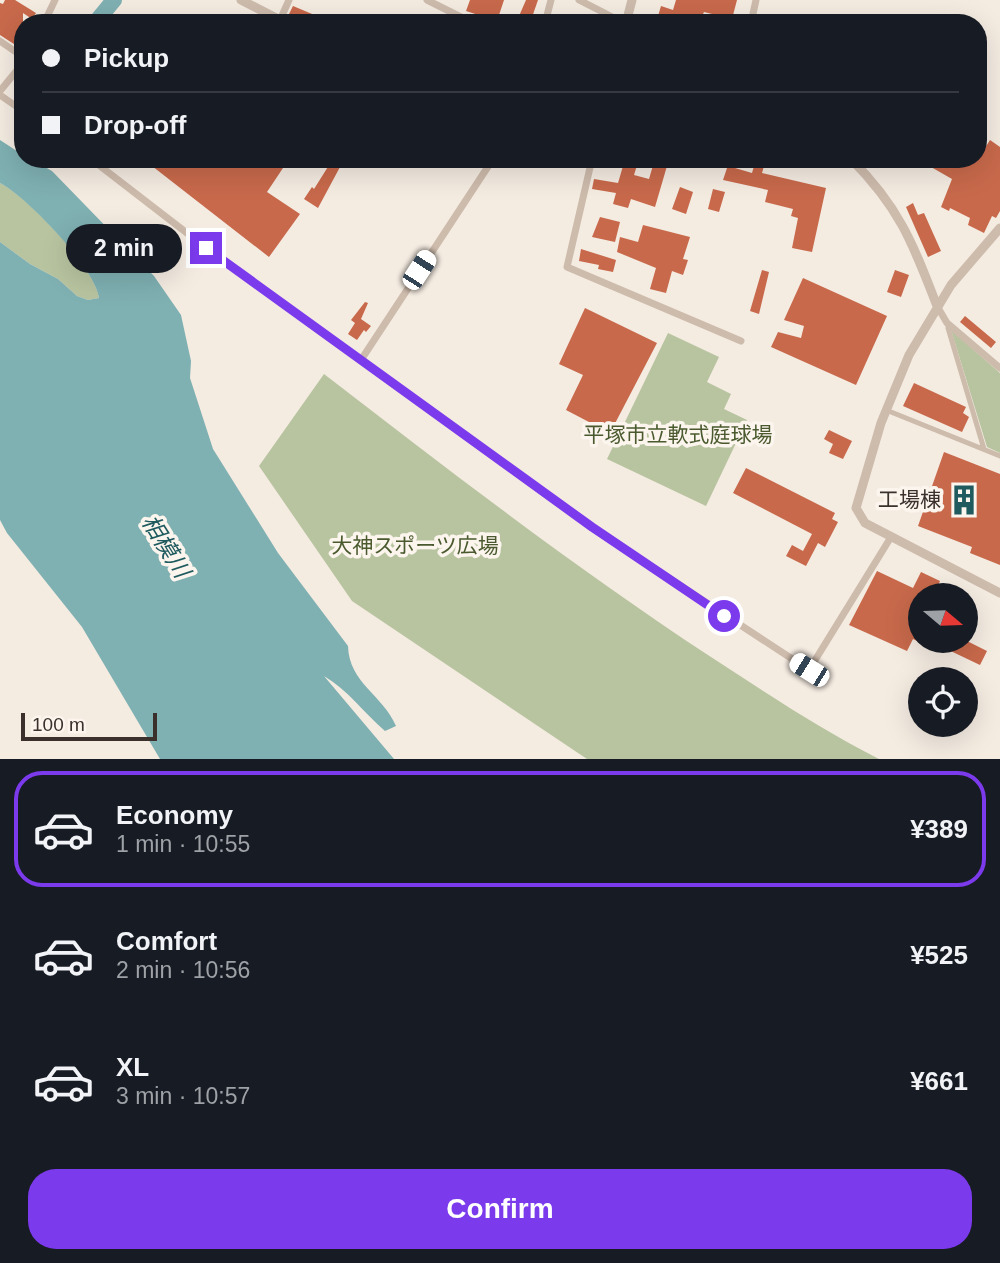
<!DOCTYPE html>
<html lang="en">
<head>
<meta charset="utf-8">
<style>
	body { margin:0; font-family:Arial,"Noto Sans JP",sans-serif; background:#20242c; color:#f1f3f6; height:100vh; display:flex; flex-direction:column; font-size:26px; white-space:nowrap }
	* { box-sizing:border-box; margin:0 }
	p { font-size:23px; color:#9ea1a6 }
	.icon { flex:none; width:38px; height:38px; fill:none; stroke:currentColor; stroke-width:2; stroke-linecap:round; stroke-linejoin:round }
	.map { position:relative; height:759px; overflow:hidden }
	.drawer { display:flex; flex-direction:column; background:#171b24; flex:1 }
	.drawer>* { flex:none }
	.hud { position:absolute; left:14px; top:14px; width:973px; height:154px; border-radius:28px; box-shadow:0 7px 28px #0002; display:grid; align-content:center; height:154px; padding:0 28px; background:#171b24 }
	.needle { width:46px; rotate:109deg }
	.fabs { position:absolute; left:908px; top:583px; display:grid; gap:14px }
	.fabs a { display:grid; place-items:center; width:70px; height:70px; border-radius:50%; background:#171b24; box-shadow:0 7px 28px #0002; font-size:35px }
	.scale { position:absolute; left:21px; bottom:18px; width:136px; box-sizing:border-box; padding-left:7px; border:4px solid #3b302b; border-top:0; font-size:19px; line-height:24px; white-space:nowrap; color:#3b302b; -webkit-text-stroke:5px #fbf5ee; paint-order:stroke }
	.end { position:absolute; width:32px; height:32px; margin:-16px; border:9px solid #7c3aed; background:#fff; box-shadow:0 0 0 4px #fff }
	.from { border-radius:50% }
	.bubble { position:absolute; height:49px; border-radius:24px; background:#171b24; box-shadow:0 7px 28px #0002; font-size:23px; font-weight:700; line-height:49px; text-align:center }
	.car { position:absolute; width:21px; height:42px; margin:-21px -10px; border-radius:9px; box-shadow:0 0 5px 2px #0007; background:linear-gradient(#fff 24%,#345 0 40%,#fff 0 76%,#345 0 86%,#fff 0) }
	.hud b { display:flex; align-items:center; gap:24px; height:66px; font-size:26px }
	.hud b+b { border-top:2px solid #363941 }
	.hud i { width:18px; height:18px; background:#f1f3f6 }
	ul { padding:12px 0 0; list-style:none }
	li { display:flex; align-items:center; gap:21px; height:116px; margin:0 14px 10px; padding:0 14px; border:4px solid transparent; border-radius:28px }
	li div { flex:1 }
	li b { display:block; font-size:26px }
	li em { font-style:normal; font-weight:700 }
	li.active { border-color:#7c3aed }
	li>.icon { width:63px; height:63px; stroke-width:1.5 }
	.action { display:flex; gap:14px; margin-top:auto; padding:14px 28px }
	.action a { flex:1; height:80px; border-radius:28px; background:#7c3aed; color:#fff; font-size:28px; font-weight:700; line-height:80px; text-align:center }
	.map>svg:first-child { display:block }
	.green { fill:#b8c4a0 }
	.water { fill:#7fb0b2 }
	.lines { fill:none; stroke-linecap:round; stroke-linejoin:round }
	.river { stroke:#7fb0b2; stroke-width:16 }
	.building { fill:#c8694b }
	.pedestrian { stroke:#cdbbac; stroke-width:5 }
	.minor { stroke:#cdbbac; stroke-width:7 }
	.tertiary { stroke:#cdbbac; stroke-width:9 }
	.route { stroke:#7c3aed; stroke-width:9 }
	.labels { text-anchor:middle; stroke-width:7; stroke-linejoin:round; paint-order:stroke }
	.park-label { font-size:21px; fill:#4a5a2e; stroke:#fbf5ee }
	.poi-label { font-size:21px; fill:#3b302b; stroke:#fbf5ee; text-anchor:end }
	.water-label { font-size:23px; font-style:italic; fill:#1f5a5e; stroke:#fbf5ee }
</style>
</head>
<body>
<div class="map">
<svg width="1000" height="759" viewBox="0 0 1000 759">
	<rect width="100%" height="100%" fill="#f4ebe1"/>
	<path class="green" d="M0,183C28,197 95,268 99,298L88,300L77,296L58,279L30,264L0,242Z
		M951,330L1000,373V453L987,447Z
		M668,333L719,357L707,382L731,394L724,409L747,420L706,506L607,459Z
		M324,374C451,472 577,569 711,657C766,693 820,729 879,759H587L352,601L259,466Z"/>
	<path class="water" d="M0,140L23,155V159H31L52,171L154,276L181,315L191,361L190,378L213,449L278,553L348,646C349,683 383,695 396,726L385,731C364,713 348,690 324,676L394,759H160L82,627L7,533L0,520V242L30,264L58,279L77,296L88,300L99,298C95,268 27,197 0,183Z"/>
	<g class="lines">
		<path class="river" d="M95,23L114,0"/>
	</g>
	<path class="building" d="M5,0H15L36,13L32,19L23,13V36L17,46L0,35V3L3,4Z
		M470,0H504L497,21L466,11Z
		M526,0H538L530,23H516Z
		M676,0H737L732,19L704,12L699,23H656L661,6L673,10Z
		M293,6L317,16L314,23H302L288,16Z
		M990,140L1000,147V211L996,218L992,216L984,233L968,225L970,218L950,208L949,211L941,207L952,179L917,159H978Z
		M143,159H289L267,192L300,214L269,257Z
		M606,159H639L634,175L649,179L654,162L667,166L655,207L631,199L628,208L613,204L616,193L592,189L594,179L618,183L623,166L606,162Z
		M730,159H737L735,168L752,173L756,159H766L762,173L826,188L812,252L792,248L798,218L791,216L793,209L765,202L768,190L723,180Z
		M331,162L340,167L318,208L304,199L312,187L314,189Z
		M680,187L693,192L686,214L672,209Z
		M713,189L725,192L719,212L708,209Z
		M913,203L918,215L924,213L941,251L928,257L906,207Z
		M600,217L620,222L615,242L592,237Z
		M643,225L690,237L683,259L688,260L683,275L672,271L666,293L650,289L656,268L617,252L620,237L638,242Z
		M581,249L616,260L613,272L598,269L599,265L579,261Z
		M762,270L769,272L759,314L750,311Z
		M895,270L909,275L901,297L887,292Z
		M803,278L887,316L856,385L771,347L778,332L801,338L804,326L784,320Z
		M365,302L368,303L361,319L371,326L366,332L364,330L357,340L348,334L355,323L351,320Z
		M585,308L657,343L610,433L566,410L583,375L559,364Z
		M965,316L996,342L991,348L960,322Z
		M914,383L966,407L963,413L969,417L962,432L903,406Z
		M829,430L852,441L843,459L829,453L833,444L824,439Z
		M944,452L1000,474V565L970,553L972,547L918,526Z
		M746,468L835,513L832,519L838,522L825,547L818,543L806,566L786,556L792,545L803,551L812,534L733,493Z
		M877,571L913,588L921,572L940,581L934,595H920V640H965L987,651L980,665L938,645L935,650L913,639L907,651L849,625Z"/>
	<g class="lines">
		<path class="pedestrian" d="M948,328L984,449
			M891,412L1000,456"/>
		<path class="minor" d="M427,0L473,23
			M579,0L624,23
			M280,20L289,0
			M44,23L55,0
			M545,23L551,0
			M751,23L756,0
			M0,41L23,57
			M0,91L23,63
			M0,95L23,111
			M91,159L218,257L591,527L809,670L891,537
			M592,159L567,267L741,341
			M937,306L947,323L1000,368
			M361,360L493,159"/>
		<path class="tertiary" d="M241,0L286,23
			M626,23L632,0
			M851,159C900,208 913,244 937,306
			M1000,228L951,285L909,355L881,423L856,508L865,523L1000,593"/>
	</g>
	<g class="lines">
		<path class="route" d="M206,248L592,527L724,616"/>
	</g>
	<defs>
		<g id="building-bare" transform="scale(2.415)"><path d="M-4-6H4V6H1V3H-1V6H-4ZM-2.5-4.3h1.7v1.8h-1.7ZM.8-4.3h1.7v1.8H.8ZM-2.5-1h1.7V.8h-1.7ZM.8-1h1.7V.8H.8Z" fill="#1f5a5e" stroke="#fbf5ee" stroke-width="2.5" paint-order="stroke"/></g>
	</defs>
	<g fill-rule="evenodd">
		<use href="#building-bare" x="964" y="500"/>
	</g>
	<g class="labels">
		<g class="park-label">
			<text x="678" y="442">平塚市立軟式庭球場</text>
			<text x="415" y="553">大神スポーツ広場</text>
		</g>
		<g class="poi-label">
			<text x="941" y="507">工場棟</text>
		</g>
		<g class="water-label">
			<text transform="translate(166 546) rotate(58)" y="8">相模川</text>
		</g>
	</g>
</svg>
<div class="fabs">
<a><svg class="needle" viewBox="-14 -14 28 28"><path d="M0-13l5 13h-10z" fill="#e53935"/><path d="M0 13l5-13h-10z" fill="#9ea1a6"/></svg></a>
<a><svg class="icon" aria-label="locate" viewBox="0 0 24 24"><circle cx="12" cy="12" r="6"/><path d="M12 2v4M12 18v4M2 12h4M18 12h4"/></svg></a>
</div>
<div class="scale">100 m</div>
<i class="end from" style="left:724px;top:616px"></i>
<i class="end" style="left:206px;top:248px"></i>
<div class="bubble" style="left:66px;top:224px;width:116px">2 min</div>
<i class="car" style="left:419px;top:270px;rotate:33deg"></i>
<i class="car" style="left:809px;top:670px;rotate:302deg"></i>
<div class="hud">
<b><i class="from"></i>Pickup</b>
<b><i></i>Drop-off</b>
</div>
</div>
<section class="drawer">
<ul>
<li class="active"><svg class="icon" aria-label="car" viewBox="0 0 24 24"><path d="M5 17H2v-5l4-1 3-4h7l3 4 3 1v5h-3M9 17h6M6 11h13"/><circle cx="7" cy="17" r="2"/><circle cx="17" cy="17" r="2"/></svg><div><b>Economy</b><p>1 min · 10:55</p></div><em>¥389</em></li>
<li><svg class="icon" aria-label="car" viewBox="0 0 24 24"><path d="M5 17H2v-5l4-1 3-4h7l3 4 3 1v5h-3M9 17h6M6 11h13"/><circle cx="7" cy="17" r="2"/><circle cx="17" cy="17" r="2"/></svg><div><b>Comfort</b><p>2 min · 10:56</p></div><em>¥525</em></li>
<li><svg class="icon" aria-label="car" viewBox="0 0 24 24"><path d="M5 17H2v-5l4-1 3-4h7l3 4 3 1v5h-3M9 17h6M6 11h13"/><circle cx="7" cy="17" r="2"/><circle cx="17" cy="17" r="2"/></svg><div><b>XL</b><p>3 min · 10:57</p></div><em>¥661</em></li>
</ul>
<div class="action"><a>Confirm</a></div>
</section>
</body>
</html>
